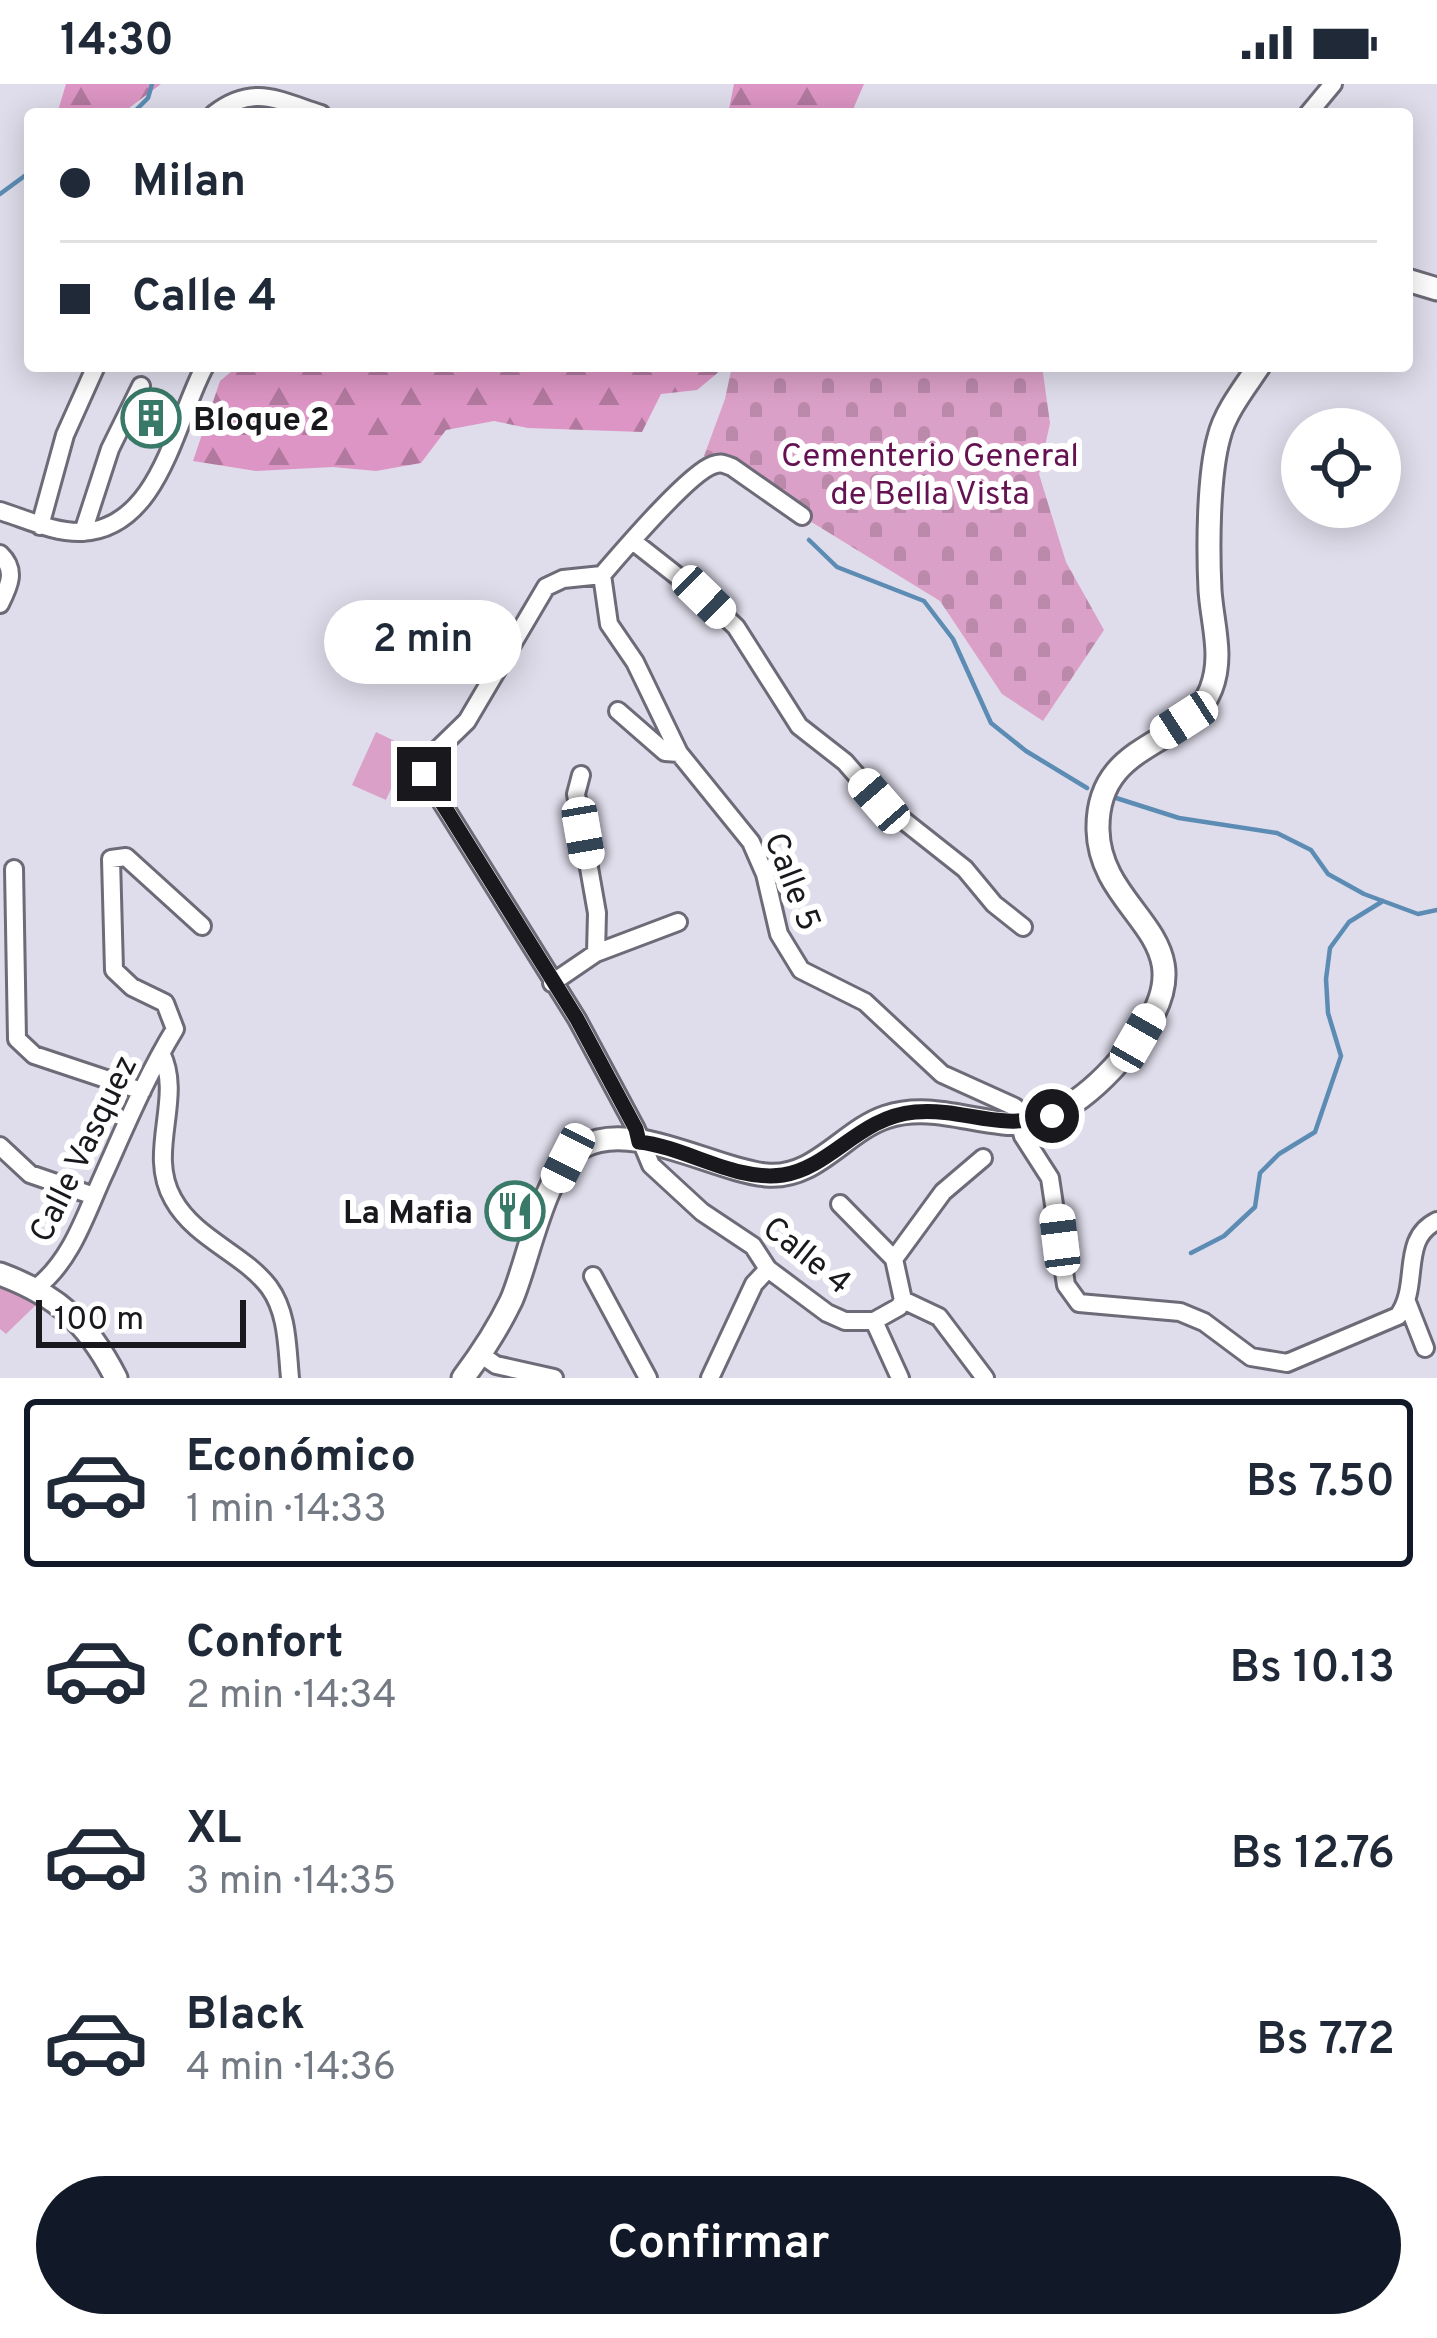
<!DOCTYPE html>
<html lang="es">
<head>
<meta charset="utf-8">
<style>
	body { margin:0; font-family:Overpass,sans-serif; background:#f2f2f3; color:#1f2937; height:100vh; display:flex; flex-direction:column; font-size:45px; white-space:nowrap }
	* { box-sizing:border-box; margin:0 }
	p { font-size:39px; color:#747a83 }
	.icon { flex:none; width:66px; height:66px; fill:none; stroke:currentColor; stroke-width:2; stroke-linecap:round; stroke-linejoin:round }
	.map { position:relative; height:1294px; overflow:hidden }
	.details { display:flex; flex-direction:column; background:#fff; flex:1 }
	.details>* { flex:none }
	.top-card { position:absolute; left:24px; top:24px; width:1389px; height:264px; border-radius:12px; box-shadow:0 6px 30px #0003; display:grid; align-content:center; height:264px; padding:0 36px; background:#fff }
	.buttons { position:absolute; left:1281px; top:324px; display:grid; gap:24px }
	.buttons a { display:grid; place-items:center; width:120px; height:120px; border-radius:50%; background:#fff; box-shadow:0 6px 30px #0003; font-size:60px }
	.scale { position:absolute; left:36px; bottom:30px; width:210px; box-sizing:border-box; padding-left:12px; border:6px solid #19181d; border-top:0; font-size:33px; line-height:42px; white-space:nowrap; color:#19181d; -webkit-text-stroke:9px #fff; paint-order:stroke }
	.end { position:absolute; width:54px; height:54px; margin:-27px; border:15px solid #19181d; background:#fff; box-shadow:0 0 0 6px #fff }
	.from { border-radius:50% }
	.bubble { position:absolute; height:84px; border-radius:42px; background:#fff; box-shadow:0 6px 30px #0003; font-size:39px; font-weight:600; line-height:84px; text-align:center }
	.car { position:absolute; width:36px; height:72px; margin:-36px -18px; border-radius:15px; box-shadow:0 0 9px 3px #0007; background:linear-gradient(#fff 24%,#345 0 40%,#fff 0 76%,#345 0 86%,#fff 0) }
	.top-card b { display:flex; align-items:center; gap:42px; height:114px; font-size:45px }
	.top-card b+b { border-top:3px solid #e0e1e3 }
	.top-card i { width:30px; height:30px; background:#1f2937 }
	ul { padding:21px 0 0; list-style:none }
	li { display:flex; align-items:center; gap:36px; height:168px; margin:0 24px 18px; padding:0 12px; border:6px solid transparent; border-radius:12px }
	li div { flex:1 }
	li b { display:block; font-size:45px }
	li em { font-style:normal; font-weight:600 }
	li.current { border-color:#111827 }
	li>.icon { width:108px; height:108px; stroke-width:1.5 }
	.button { display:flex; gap:24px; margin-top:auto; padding:24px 36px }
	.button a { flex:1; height:138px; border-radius:72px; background:#111827; color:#fff; font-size:48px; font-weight:600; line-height:138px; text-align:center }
	.status { display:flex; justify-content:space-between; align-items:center; height:84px; padding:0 60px; background:#fff; direction:ltr }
	.status svg { height:33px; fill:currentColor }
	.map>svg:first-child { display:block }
	.green { fill:#dba0c7 }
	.forest { fill:url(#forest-firs) }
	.cemetery { fill:url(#cemetery-stones) }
	.park { fill:url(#park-crowns) }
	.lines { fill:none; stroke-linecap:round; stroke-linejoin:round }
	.stream { stroke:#5c8cb4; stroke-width:4.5 }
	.minor-casing { stroke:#6d6b77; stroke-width:22 }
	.major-casing { stroke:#6d6b77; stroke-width:27 }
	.minor { stroke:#fff; stroke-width:16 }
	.major { stroke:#fff; stroke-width:21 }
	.route { stroke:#19181d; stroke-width:15 }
	.labels { text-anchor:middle; stroke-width:12; stroke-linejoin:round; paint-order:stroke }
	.poi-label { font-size:33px; font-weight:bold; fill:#19181d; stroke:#fff; text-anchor:start }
	.park-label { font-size:33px; fill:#651252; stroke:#fff }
	.street-label { font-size:33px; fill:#19181d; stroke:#fff }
</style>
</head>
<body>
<div class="status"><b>14:30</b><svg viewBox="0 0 49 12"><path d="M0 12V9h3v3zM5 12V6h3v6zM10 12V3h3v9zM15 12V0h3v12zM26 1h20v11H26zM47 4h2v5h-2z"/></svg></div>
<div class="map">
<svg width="1437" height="1294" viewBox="0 0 1437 1294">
	<defs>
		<pattern id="forest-firs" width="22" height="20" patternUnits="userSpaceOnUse" patternTransform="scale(3)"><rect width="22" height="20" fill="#dc95c4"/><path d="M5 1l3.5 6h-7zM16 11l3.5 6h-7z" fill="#b2799f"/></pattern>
		<pattern id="cemetery-stones" width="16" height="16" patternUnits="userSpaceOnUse" patternTransform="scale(3)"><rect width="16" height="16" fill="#dba0c7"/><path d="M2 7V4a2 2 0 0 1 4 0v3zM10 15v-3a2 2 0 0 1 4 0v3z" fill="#bb89aa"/></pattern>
		<pattern id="park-crowns" width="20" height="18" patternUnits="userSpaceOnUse" patternTransform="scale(3)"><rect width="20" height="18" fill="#dba0c7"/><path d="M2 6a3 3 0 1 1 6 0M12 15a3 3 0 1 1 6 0" fill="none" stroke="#bb89aa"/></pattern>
	</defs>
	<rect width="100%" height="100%" fill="#dfddeb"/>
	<path class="green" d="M376,648L409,664L386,716L352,701Z"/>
	<path class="forest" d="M66,0H161L121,30H57Z
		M734,0H864L851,30H728Z
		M238,282H726L697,306L661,310L642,348L528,344L494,337L446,346L421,379L376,387L333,383L256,387L193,377L220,297Z"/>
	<path class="cemetery" d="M732,282H1042L1050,339L1039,390L1066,478L1104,546L1043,637L1002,610L940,517L704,372L725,315Z"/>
	<path class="park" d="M0,1201L40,1217L6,1250L0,1245Z"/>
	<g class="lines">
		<path class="stream" d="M132,30L148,14L152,0
			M0,110L30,88
			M809,456L837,483L924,517L953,555L991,639L1026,667L1087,704
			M1113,713L1179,734L1277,749L1311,766L1328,790L1364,810L1418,830L1437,826
			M1191,1169L1224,1152L1255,1123L1260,1089L1279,1070L1315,1048L1341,972L1328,929L1326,895L1330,864L1349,838L1383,817"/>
		<g class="minor-casing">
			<path id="minor" d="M214,30C253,0 277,16 321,30
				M1308,30L1333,0
				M0,427C26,435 54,449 82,448C160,444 175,337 205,282
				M802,432L732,383C723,380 722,378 713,381C689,389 621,469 602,491L563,495L546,503L467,637L430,673L424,690L577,935L636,1045L651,1081L702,1128L753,1162L768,1185L827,1229L845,1237H874L899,1223L903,1216L894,1175L840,1120
				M40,442L65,351L96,282
				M83,448L110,365L141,302
				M634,458L704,513L736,543L799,642L845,678L879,717L965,785L994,820L1023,843
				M0,470C17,486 9,502 0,520
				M602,491L609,540L635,578L679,669L751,758L765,790L779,850L801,886L865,918L942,990L1015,1023L1023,1052L1050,1094L1066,1201L1079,1219L1180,1228L1204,1238L1251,1273L1287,1279L1398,1232C1421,1202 1399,1155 1437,1137
				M618,627L665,668L679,669
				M581,691L576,710L597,829L596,869
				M14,785L17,955L34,971L142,1007
				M552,899L596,869L678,838
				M161,969C184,1014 146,1068 173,1115C195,1155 243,1169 269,1203C288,1229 287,1264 290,1294
				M0,1062L30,1090L94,1112
				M894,1175L943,1108L983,1074
				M593,1192L648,1294
				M37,1203C72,1176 86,1129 104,1090C126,1041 147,991 175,945L165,919L132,903L114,886L111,775L126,773L202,842
				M903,1216L939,1233L985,1294
				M1407,1218L1425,1264
				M874,1237L900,1294
				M480,1270L496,1281L554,1294
				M710,1294L754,1200L768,1185"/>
		</g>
		<g class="major-casing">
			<path id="major" d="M1407,196L1437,205
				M0,1190C57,1211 88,1239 116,1294
				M463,1294C481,1270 498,1244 511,1217C528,1180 544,1083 582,1063C632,1035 714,1086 766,1091C815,1096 844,1047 886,1033C926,1020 963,1035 1003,1039C1057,1045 1105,997 1136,957C1216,853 1100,834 1098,746C1096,655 1188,665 1211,605C1224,572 1212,539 1210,506C1208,465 1208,392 1219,353C1225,328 1245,303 1259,282"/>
		</g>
		<use href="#minor" class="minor"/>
		<use href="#major" class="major"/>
	</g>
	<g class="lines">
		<path class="route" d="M424,690L577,935L636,1045L639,1058C686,1063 735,1098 783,1091C832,1083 859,1033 915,1028C967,1024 994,1047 1052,1032"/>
	</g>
	<defs>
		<g id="building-ring" transform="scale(3)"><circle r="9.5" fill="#fff" stroke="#397967" stroke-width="1.5"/><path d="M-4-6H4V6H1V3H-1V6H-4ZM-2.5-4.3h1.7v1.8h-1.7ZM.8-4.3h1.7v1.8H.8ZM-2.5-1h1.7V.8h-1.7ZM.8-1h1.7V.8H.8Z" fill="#397967"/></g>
		<g id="restaurant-ring" transform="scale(3)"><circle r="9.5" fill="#fff" stroke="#397967" stroke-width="1.5"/><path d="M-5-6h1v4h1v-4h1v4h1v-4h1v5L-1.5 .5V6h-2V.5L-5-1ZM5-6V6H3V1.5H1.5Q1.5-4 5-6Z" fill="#397967"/></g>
	</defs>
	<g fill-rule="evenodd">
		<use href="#building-ring" x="151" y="334"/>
		<use href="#restaurant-ring" x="515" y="1127"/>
	</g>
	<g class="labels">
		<g class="poi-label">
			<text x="193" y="346">Bloque 2</text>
			<text x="473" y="1139" text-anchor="end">La Mafia</text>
		</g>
		<g class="park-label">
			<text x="930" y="382">Cementerio General<tspan x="930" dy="38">de Bella Vista</tspan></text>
		</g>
		<g class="street-label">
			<text transform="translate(794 797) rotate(69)" y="12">Calle 5</text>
			<text transform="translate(82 1064) rotate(-64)" y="12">Calle Vasquez</text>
			<text transform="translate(808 1170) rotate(39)" y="12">Calle 4</text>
		</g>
	</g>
</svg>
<div class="buttons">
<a><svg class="icon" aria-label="locate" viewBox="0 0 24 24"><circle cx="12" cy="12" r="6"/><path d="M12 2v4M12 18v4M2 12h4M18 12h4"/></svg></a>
</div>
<div class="scale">100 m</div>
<i class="end from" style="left:1052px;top:1032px"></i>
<i class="end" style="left:424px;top:690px"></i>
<div class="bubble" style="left:324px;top:516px;width:198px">2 min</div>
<i class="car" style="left:704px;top:513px;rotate:134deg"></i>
<i class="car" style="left:1184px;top:636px;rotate:237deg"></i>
<i class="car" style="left:879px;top:717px;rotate:319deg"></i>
<i class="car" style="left:583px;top:749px;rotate:170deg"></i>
<i class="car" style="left:1138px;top:954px;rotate:30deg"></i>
<i class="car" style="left:568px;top:1074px;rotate:207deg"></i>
<i class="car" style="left:1060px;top:1156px;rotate:353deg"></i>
<div class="top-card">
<b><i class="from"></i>Milan</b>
<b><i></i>Calle 4</b>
</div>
</div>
<section class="details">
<ul>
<li class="current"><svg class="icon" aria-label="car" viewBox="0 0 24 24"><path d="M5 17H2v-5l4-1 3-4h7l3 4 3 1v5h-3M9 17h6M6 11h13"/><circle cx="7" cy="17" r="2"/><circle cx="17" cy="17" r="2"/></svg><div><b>Económico</b><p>1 min · 14:33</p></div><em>Bs 7.50</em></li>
<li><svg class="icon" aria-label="car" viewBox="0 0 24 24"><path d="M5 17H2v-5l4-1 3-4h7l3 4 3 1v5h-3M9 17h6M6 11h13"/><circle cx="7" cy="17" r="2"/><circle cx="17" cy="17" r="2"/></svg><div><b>Confort</b><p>2 min · 14:34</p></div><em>Bs 10.13</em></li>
<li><svg class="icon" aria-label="car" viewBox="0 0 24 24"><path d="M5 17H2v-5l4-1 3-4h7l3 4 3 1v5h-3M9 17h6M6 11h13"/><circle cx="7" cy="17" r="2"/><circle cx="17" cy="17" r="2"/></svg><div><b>XL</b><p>3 min · 14:35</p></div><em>Bs 12.76</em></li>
<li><svg class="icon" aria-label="car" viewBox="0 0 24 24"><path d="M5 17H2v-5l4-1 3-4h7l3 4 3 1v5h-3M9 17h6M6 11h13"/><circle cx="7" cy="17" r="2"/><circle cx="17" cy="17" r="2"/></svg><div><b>Black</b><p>4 min · 14:36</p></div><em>Bs 7.72</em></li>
</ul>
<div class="button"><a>Confirmar</a></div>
</section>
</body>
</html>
